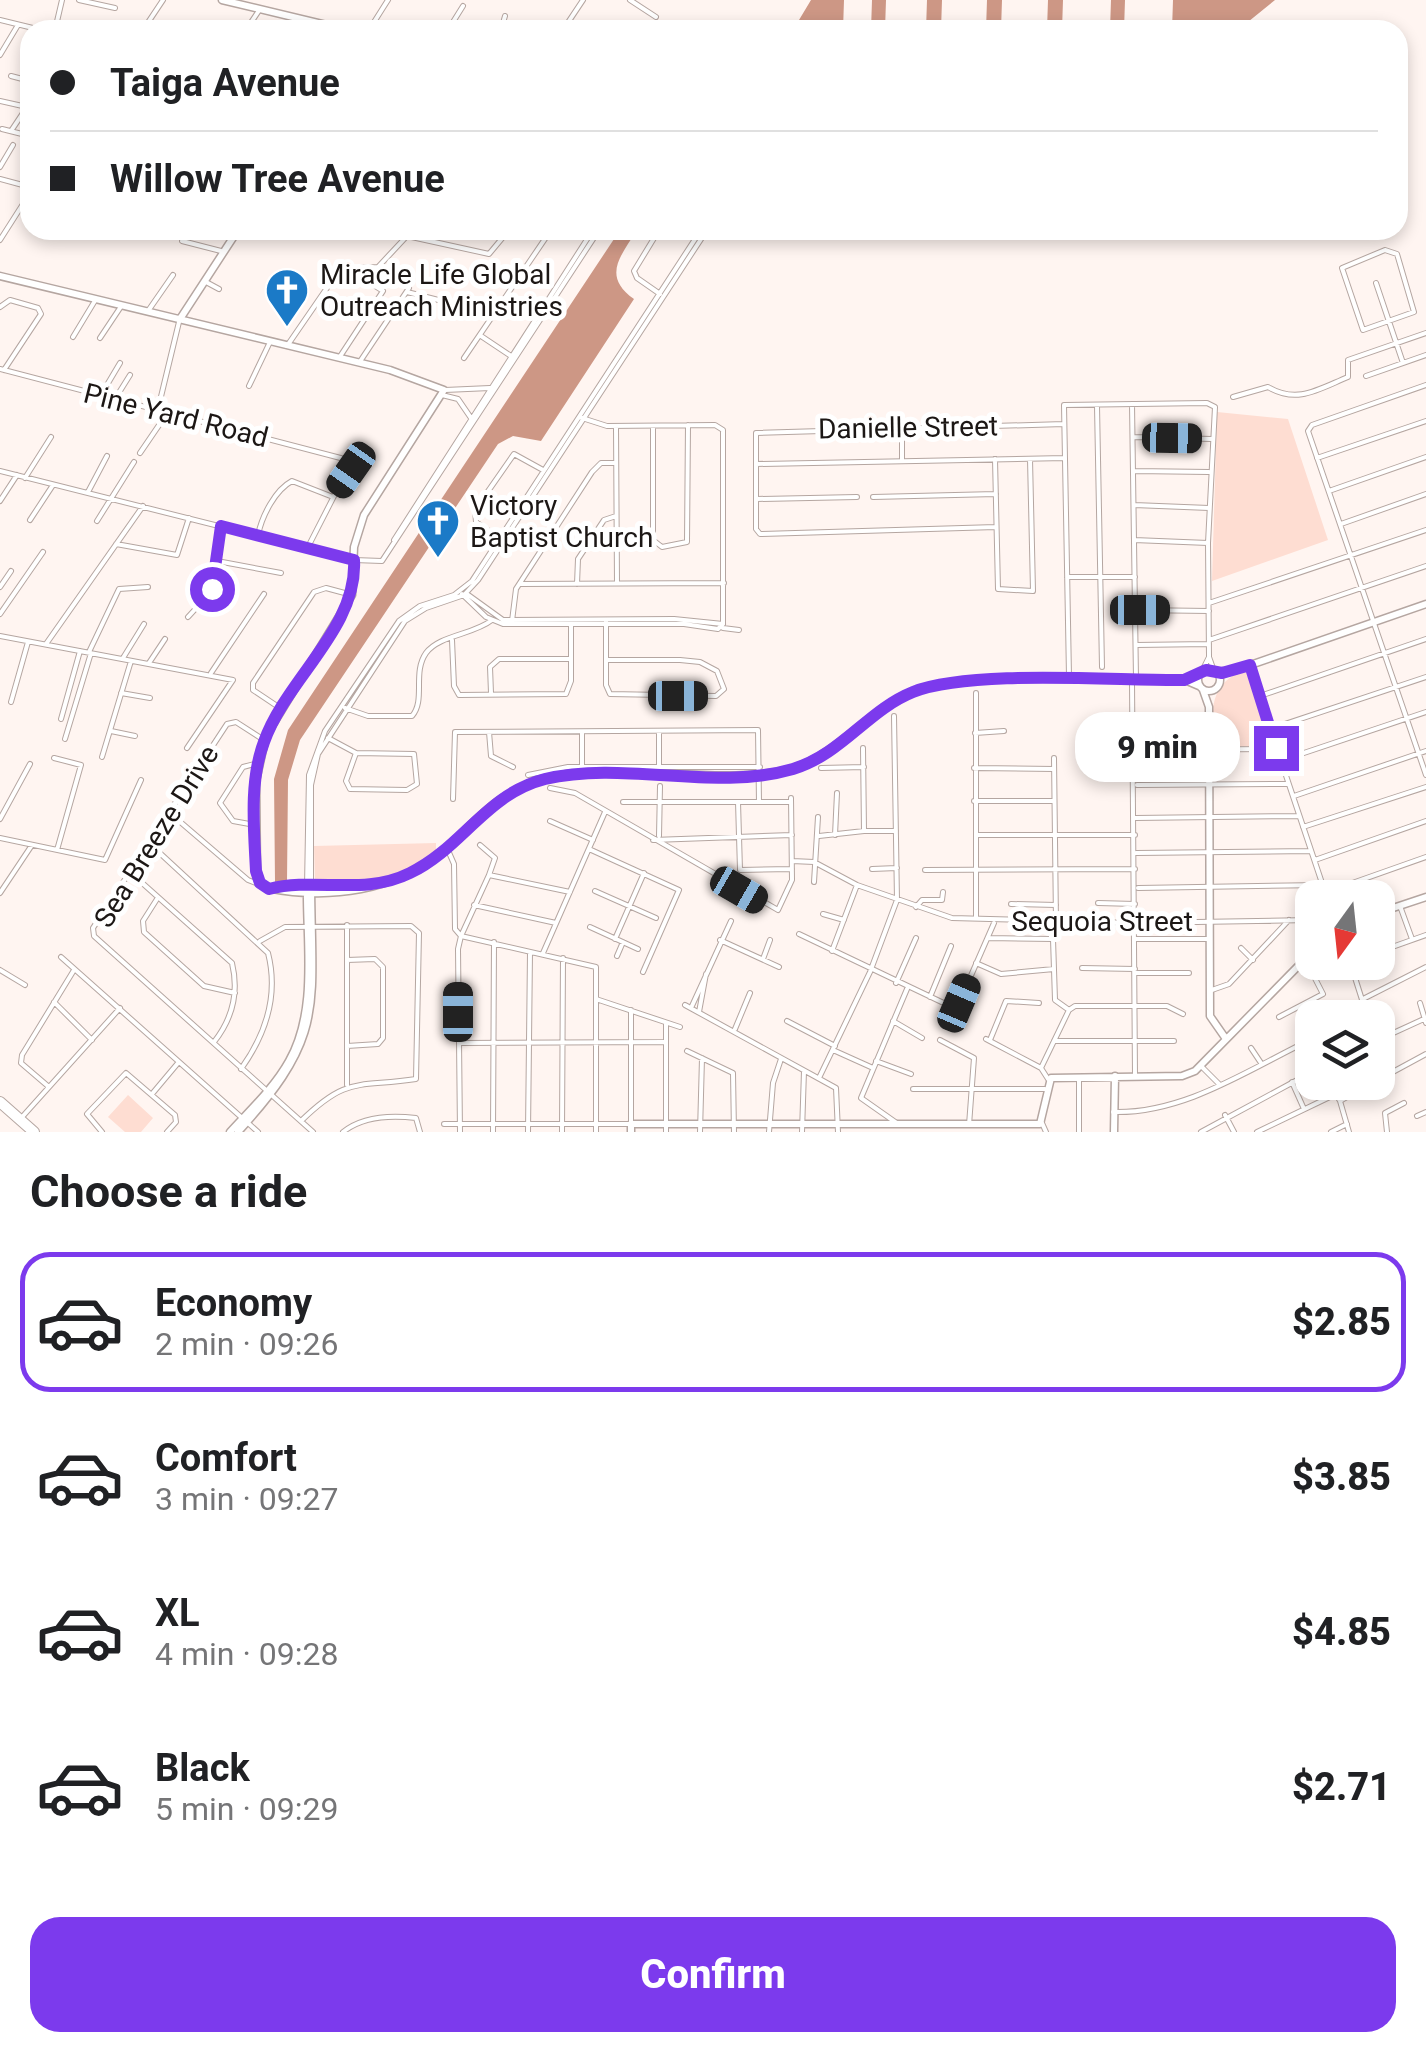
<!DOCTYPE html>
<html lang="en">
<head>
<meta charset="utf-8">
<style>
	body { margin:0; font-family:Roboto,sans-serif; background:#f6f6f6; color:#202124; height:100vh; display:flex; flex-direction:column; font-size:38px; white-space:nowrap }
	* { box-sizing:border-box; margin:0 }
	p { font-size:32px; color:#757577 }
	.icon { flex:none; width:55px; height:55px; fill:none; stroke:currentColor; stroke-width:2; stroke-linecap:round; stroke-linejoin:round }
	.map { position:relative; height:1132px; overflow:hidden }
	.panel { display:flex; flex-direction:column; background:#fff; flex:1 }
	.panel>* { flex:none }
	.hud { position:absolute; left:20px; top:20px; width:1388px; height:220px; border-radius:30px; box-shadow:0 5px 15px #0003; display:grid; align-content:center; height:220px; padding:0 30px; background:#fff }
	.needle { width:65px; rotate:195deg }
	.tools { position:absolute; left:1295px; top:880px; display:grid; gap:20px }
	.tools a { display:grid; place-items:center; width:100px; height:100px; border-radius:20px; background:#fff; box-shadow:0 5px 15px #0003; font-size:50px }
	.end { position:absolute; width:45px; height:45px; margin:-22px; border:12px solid #7c3aed; background:#fff; box-shadow:0 0 0 5px #fff }
	.from { border-radius:50% }
	.bubble { position:absolute; height:70px; border-radius:30px; background:#fff; box-shadow:0 5px 15px #0003; font-size:32px; font-weight:800; line-height:70px; text-align:center }
	.car { position:absolute; width:30px; height:60px; margin:-30px -15px; border-radius:12px; box-shadow:0 0 8px 2px #0007; background:linear-gradient(#222 24%,#8ab4d8 0 40%,#222 0 76%,#8ab4d8 0 86%,#222 0) }
	.hud b { display:flex; align-items:center; gap:35px; height:95px; font-size:38px }
	.hud b+b { border-top:2px solid #e0e0e0 }
	.hud i { width:25px; height:25px; background:#202124 }
	ul { padding:0; list-style:none }
	li { display:flex; align-items:center; gap:30px; height:140px; margin:0 20px 15px; padding:0 10px; border:5px solid transparent; border-radius:30px }
	li div { flex:1 }
	li b { display:block; font-size:38px }
	li em { font-style:normal; font-weight:800 }
	li.selected { border-color:#7c3aed }
	li>.icon { width:90px; height:90px; stroke-width:1.5 }
	h2 { padding:0 30px; font-size:45px; line-height:120px }
	.button { display:flex; gap:20px; margin-top:auto; padding:20px 30px }
	.button a { flex:1; height:115px; border-radius:30px; background:#7c3aed; color:#fff; font-size:40px; font-weight:800; line-height:115px; text-align:center }
	.map>svg:first-child { display:block }
	.green { fill:#feddd2 }
	.water { fill:#cd9785 }
	.lines { fill:none; stroke-linecap:round; stroke-linejoin:round }
	.street-casing { stroke:#b5a6a1; stroke-width:6 }
	.secondary-casing { stroke:#b5a6a1; stroke-width:9 }
	.highway-casing { stroke:#b5a6a1; stroke-width:12 }
	.street { stroke:#fff; stroke-width:4 }
	.secondary { stroke:#fff; stroke-width:6 }
	.highway { stroke:#fff; stroke-width:10 }
	.route { stroke:#7c3aed; stroke-width:12 }
	.labels { text-anchor:middle; stroke-width:10; stroke-linejoin:round; paint-order:stroke }
	.poi-label { font-size:28px; fill:#1c1715; stroke:#fff; text-anchor:start }
	.street-label { font-size:28px; fill:#1c1715; stroke:#fff }
</style>
</head>
<body>
<div class="map">
<svg width="1426" height="1132" viewBox="0 0 1426 1132">
	<rect width="100%" height="100%" fill="#fff5f1"/>
	<path class="green" d="M1217,412L1288,419L1328,540L1212,581Z
		M1249,669L1273,746L1212,747C1211,711 1209,680 1249,669Z
		M436,843V851C402,878 358,894 315,882L314,846Z
		M128,1095L153,1118L141,1132H125L108,1117Z"/>
	<path class="water" d="M811,0H844L843,30H793Z
		M872,0H886L885,30H871Z
		M927,0H942L941,30H926Z
		M987,0H1002L1001,30H986Z
		M1048,0H1063L1062,30H1047Z
		M1111,0H1125L1124,30H1110Z
		M1173,0H1275L1238,30H1172Z
		M620,230H637C620,257 602,276 634,299L541,441L513,436L498,444L300,740L288,780L287,881L275,882L274,779L288,730Z"/>
	<g class="lines">
		<g class="street-casing">
			<path id="street" d="M79,0L115,8
				M630,0L656,17
				M0,20L41,30
				M55,30L62,0
				M143,30L163,0
				M246,30L260,9
				M369,30L388,0
				M448,30L463,6
				M501,30L505,16
				M563,30L583,0
				M595,30L596,23
				M0,55L18,25
				M11,76L30,81
				M0,101L27,107L11,131
				M2,129L30,136
				M0,167L13,145
				M0,179L30,187
				M483,230L506,235
				M659,230L634,271L637,278L660,294
				M0,240L30,193
				M182,241L221,251
				M1385,250L1397,254L1414,312L1363,330L1342,268Z
				M206,282L219,289
				M1376,283L1403,363
				M407,292L458,305
				M0,307L10,300L38,308L41,314L4,370
				M148,311L173,275
				M481,336L511,356
				M73,337L96,299
				M100,338L122,305
				M287,346L340,269L378,267L407,236L489,254L509,230
				M339,358L383,291L348,269
				M464,358L551,230
				M359,363L409,288
				M0,369L352,461L309,545
				M1366,376L1426,355
				M1426,385L1312,425L1308,431L1426,775
				M249,386L270,342
				M445,390L490,388
				M101,395L120,363
				M442,395L458,399L471,418
				M1233,397L1268,387C1297,404 1317,390 1348,377V360L1426,333
				M115,399L130,375
				M1132,404L1136,679
				M1097,406L1102,667
				M158,409L179,322
				M579,417L607,426L715,425L723,430V624
				M653,426V540L662,547L687,542L688,425
				M616,427L617,582
				M902,428V461
				M1133,437L1212,439
				M140,453L168,412
				M1317,458L1426,421
				M995,459L998,589L1033,591L1030,459
				M756,464L1065,458
				M0,471L354,560L382,561L599,230
				M1134,471L1209,472
				M25,478L51,437
				M1329,491L1426,457
				M88,492L107,456
				M873,497L996,494
				M757,499L857,497
				M0,501L17,475
				M1134,505L1209,508
				M30,520L53,485
				M97,521L134,462
				M1341,524L1426,494
				M996,527L760,534L756,529V433L1064,424
				M258,535C262,516 275,490 292,481L333,497
				M499,538L476,522L475,510L514,454L543,470
				M394,540L593,230
				M1134,540L1208,543
				M116,544L177,555L189,518
				M217,561L281,573
				M1067,577H1135
				M520,584L724,583
				M577,584L578,559L604,520L616,516
				M0,587L11,571
				M462,594L486,617L503,624H684L718,629L723,624
				M467,594L503,620L674,619L723,624
				M1209,603L1426,530
				M1136,610L1209,611
				M0,614L43,552
				M188,617L211,592L221,526
				M606,620V685L610,694L716,696L724,689L717,671L700,662L680,660H607
				M512,621L516,589L592,472L601,463H616
				M723,628L739,630
				M0,636L233,680L187,748
				M452,640L454,686L459,695L566,694L571,681V624
				M1209,640L1426,566
				M46,644L143,506
				M1136,645L1209,644
				M89,652L119,589L148,587
				M123,658L144,624
				M149,663L165,639
				M1249,665L1327,898
				M1202,671L1209,657
				M211,673L264,594
				M1069,676L1064,405L1207,403L1215,407L1208,543L1209,657L1214,671
				M1132,681L1135,1076
				M121,693L150,698
				M491,693L490,667L499,659H571
				M1260,696L1426,639
				M11,702L28,642
				M280,708L253,690V683L314,592L326,588L352,595
				M345,708L368,716H412C426,700 412,673 426,653C439,635 473,635 492,620
				M1134,715L1209,716
				M61,719L80,651
				M1270,729L1426,677
				M111,731L135,736
				M489,732L491,756L513,767
				M975,733L1004,731
				M328,738L356,753L414,754L417,784L407,790L350,789L346,781L356,753
				M65,739L91,653
				M264,740L236,722L227,724L93,928L94,936L313,1132
				M863,748L864,831H896
				M1134,750L1276,749
				M102,757L131,661
				M54,758L81,765L57,850
				M1054,758L1056,922
				M1280,761L1426,712
				M582,766V732
				M659,767V732
				M821,768L864,767
				M974,768L1054,769
				M528,775L568,767H760
				M1137,785L1288,784
				M550,788L575,793L778,910
				M1294,796L1426,751
				M453,799L455,732L758,730L759,802
				M974,801H1054
				M623,802H790
				M738,802L740,870L792,869
				M171,814L248,880L261,885
				M1135,818L1299,816
				M0,819L30,764
				M550,821L593,840
				M255,825L233,821L220,803L243,767L258,763
				M1303,827L1426,787
				M835,835L837,793
				M976,835H1135
				M659,836L660,786
				M819,836L864,831
				M0,838L105,860L141,780
				M653,840L792,835
				M150,844L268,953C279,996 266,1034 241,1069
				M480,845L495,858L489,875
				M447,848L454,864L455,929L461,936L458,949L460,1132
				M589,849L679,890L643,972
				M1136,853L1311,851
				M1315,860L1426,821
				M792,861L814,862L857,885L952,918L1136,923L1310,920
				M872,869L897,868
				M925,870L1135,869
				M131,873L232,963C239,992 233,1018 214,1042
				M814,882L818,817
				M311,885V785L318,754L405,621L426,608L464,595L478,580L707,230
				M307,886L309,775L325,731L399,621L420,606L454,595L472,581L701,230
				M1138,888L1323,885
				M595,891L656,918
				M570,892L489,875L461,936L596,967V1132
				M1327,892L1426,857
				M0,893L32,845
				M157,899L143,921L144,932L204,986L235,993
				M1098,903L1135,904
				M1011,904L1056,905
				M474,905L556,923
				M1400,906L1412,939
				M916,907L922,900H942L943,892
				M778,910L792,880L791,798
				M823,914L844,920
				M976,918V693
				M347,925V1085
				M590,927L638,949
				M799,934L952,1007L959,1003L994,923
				M988,938L1053,939L1055,1000L1069,1010
				M1378,938L1381,951
				M615,939L644,873
				M1136,939H1210
				M720,940L779,967
				M260,941L285,927L411,926L419,933L416,1079C358,1088 348,1075 301,1121
				M1241,948L1253,960
				M832,951L857,885
				M1378,952L1426,935
				M543,953L605,812
				M617,956L623,942
				M61,957L241,1117
				M763,959L770,940
				M347,960L375,959L383,967V1038L378,1044L347,1046
				M1350,962L1364,1006L1354,1018
				M976,963L1001,974L1054,969
				M1082,968L1135,969
				M0,970L25,985
				M1135,973H1189
				M896,983L916,938
				M1209,991L1229,984L1289,920
				M930,997L951,946
				M596,999L680,1027
				M1363,999L1426,967
				M54,1002L92,1040
				M1420,1003L1426,1023
				M685,1005L836,1088L838,1132
				M691,1008L731,921
				M699,1012L706,974
				M1279,1017L1323,994L1305,959
				M787,1021L835,1046
				M893,1021L922,1038
				M735,1029L750,993
				M986,1039L1041,1068L1048,1079
				M940,1040L974,1058L969,1125
				M990,1040L1006,1001L1039,1003
				M1378,1040L1426,1018
				M1054,1041H1174
				M459,1043L664,1042
				M1251,1048L1261,1063
				M833,1050L873,1068
				M687,1051L733,1073L734,1132
				M876,1061L911,1074
				M1201,1066L1219,1084
				M1041,1068L1069,1010L1075,1006H1167L1183,1014
				M1079,1077V1132
				M819,1078L870,972L897,900L894,716
				M1378,1080L1426,1054
				M1292,1082L1304,1109
				M1328,1082L1340,1101L1349,1132
				M49,1087L21,1063L22,1055L74,970
				M913,1089H1045
				M152,1094L178,1063
				M1340,1101L1374,1082
				M1113,1112C1185,1114 1249,1069 1312,1039
				M1225,1115L1234,1132
				M23,1116L120,1008
				M1417,1116L1426,1112
				M248,1123L258,1132
				M1042,1123L1046,1132
				M444,1124H631V1010
				M898,1124L861,1098L907,989
				M102,1132L87,1114L126,1073L175,1115L176,1122L167,1132
				M343,1132C363,1116 391,1115 416,1118L420,1132
				M493,1132L494,942
				M528,1132L530,952
				M562,1132L563,958
				M666,1132V1023
				M700,1132L702,1058
				M769,1132L773,1083L781,1059
				M802,1132L804,1071
				M1201,1132L1312,1072
				M1257,1132L1334,1095
				M1331,1132L1347,1124
				M1387,1132L1385,1113L1404,1103"/>
		</g>
		<g class="secondary-casing">
			<path id="secondary" d="M222,0L347,30
				M0,276L390,370L444,390L364,515L354,547L352,595L266,736L256,781L257,879L267,888C328,900 397,892 445,849C474,823 496,794 535,782C609,759 700,784 777,772C834,763 862,712 913,692C971,669 1116,681 1185,680L1199,686
				M180,319L238,230
				M1198 680a11 11 0 1 1 22 0a11 11 0 1 1-22 0Z
				M1216,672L1236,670L1426,604
				M1203,690L1209,707L1210,1016L1226,1039
				M283,887H341
				M1378,913L1426,897
				M230,1132C250,1110 274,1088 289,1061C318,1010 306,942 307,886
				M238,1132C326,1036 312,1009 311,886
				M631,1132V1124H1040L1051,1078L1182,1076L1195,1071L1312,952
				M1114,1132L1115,1076"/>
		</g>
		<g class="highway-casing">
			<path id="highway" d="M0,1102L34,1132"/>
		</g>
		<use href="#street" class="street"/>
		<use href="#secondary" class="secondary"/>
		<use href="#highway" class="highway"/>
	</g>
	<g class="lines">
		<path class="route" d="M212,589L221,526L354,560C358,628 286,679 264,742C249,781 254,830 256,871L260,883L269,889C316,877 364,896 410,873C462,848 486,794 545,779C625,760 714,792 793,769C842,754 868,710 913,692C973,669 1116,681 1184,680L1206,670L1222,673L1250,665L1276,748"/>
	</g>
	<defs>
		<g id="church-pin" transform="scale(2.25)"><path d="M0 17L-7.5 6A9.5 9.5 0 1 1 7.5 6Z" fill="#1b7ac7" stroke="#fff"/><path d="M-1.2-6h2.4v3.5h3.3v2.4h-3.3V6h-2.4V-.1h-3.3v-2.4h3.3Z" fill="#fff"/></g>
	</defs>
	<g fill-rule="evenodd">
		<use href="#church-pin" x="287" y="290"/>
		<use href="#church-pin" x="438" y="521"/>
	</g>
	<g class="labels">
		<g class="poi-label">
			<text x="320" y="284">Miracle Life Global<tspan x="320" dy="32">Outreach Ministries</tspan></text>
			<text x="470" y="515">Victory<tspan x="470" dy="32">Baptist Church</tspan></text>
		</g>
		<g class="street-label">
			<text transform="translate(176 415) rotate(14)" y="10">Pine Yard Road</text>
			<text transform="translate(908 427) rotate(-1)" y="10">Danielle Street</text>
			<text transform="translate(156 836) rotate(-58)" y="10">Sea Breeze Drive</text>
			<text x="1102" y="931">Sequoia Street</text>
		</g>
	</g>
</svg>
<div class="tools">
<a><svg class="needle" viewBox="-14 -14 28 28"><path d="M0-13l5 13h-10z" fill="#e53935"/><path d="M0 13l5-13h-10z" fill="#757577"/></svg></a>
<a><svg class="icon" aria-label="layers" viewBox="0 0 24 24"><path d="M12 4l9 5-9 5-9-5zM3 14l9 5 9-5"/></svg></a>
</div>
<i class="end from" style="left:212px;top:589px"></i>
<i class="end" style="left:1276px;top:748px"></i>
<div class="bubble" style="left:1075px;top:712px;width:165px">9 min</div>
<i class="car" style="left:1172px;top:438px;rotate:91deg"></i>
<i class="car" style="left:351px;top:470px;rotate:215deg"></i>
<i class="car" style="left:1140px;top:610px;rotate:90deg"></i>
<i class="car" style="left:678px;top:696px;rotate:90deg"></i>
<i class="car" style="left:739px;top:890px;rotate:120deg"></i>
<i class="car" style="left:959px;top:1003px;rotate:23deg"></i>
<i class="car" style="left:458px;top:1012px;rotate:0deg"></i>
<div class="hud">
<b><i class="from"></i>Taiga Avenue</b>
<b><i></i>Willow Tree Avenue</b>
</div>
</div>
<section class="panel">
<h2>Choose a ride</h2>
<ul>
<li class="selected"><svg class="icon" aria-label="car" viewBox="0 0 24 24"><path d="M5 17H2v-5l4-1 3-4h7l3 4 3 1v5h-3M9 17h6M6 11h13"/><circle cx="7" cy="17" r="2"/><circle cx="17" cy="17" r="2"/></svg><div><b>Economy</b><p>2 min · 09:26</p></div><em>$2.85</em></li>
<li><svg class="icon" aria-label="car" viewBox="0 0 24 24"><path d="M5 17H2v-5l4-1 3-4h7l3 4 3 1v5h-3M9 17h6M6 11h13"/><circle cx="7" cy="17" r="2"/><circle cx="17" cy="17" r="2"/></svg><div><b>Comfort</b><p>3 min · 09:27</p></div><em>$3.85</em></li>
<li><svg class="icon" aria-label="car" viewBox="0 0 24 24"><path d="M5 17H2v-5l4-1 3-4h7l3 4 3 1v5h-3M9 17h6M6 11h13"/><circle cx="7" cy="17" r="2"/><circle cx="17" cy="17" r="2"/></svg><div><b>XL</b><p>4 min · 09:28</p></div><em>$4.85</em></li>
<li><svg class="icon" aria-label="car" viewBox="0 0 24 24"><path d="M5 17H2v-5l4-1 3-4h7l3 4 3 1v5h-3M9 17h6M6 11h13"/><circle cx="7" cy="17" r="2"/><circle cx="17" cy="17" r="2"/></svg><div><b>Black</b><p>5 min · 09:29</p></div><em>$2.71</em></li>
</ul>
<div class="button"><a>Confirm</a></div>
</section>
</body>
</html>
